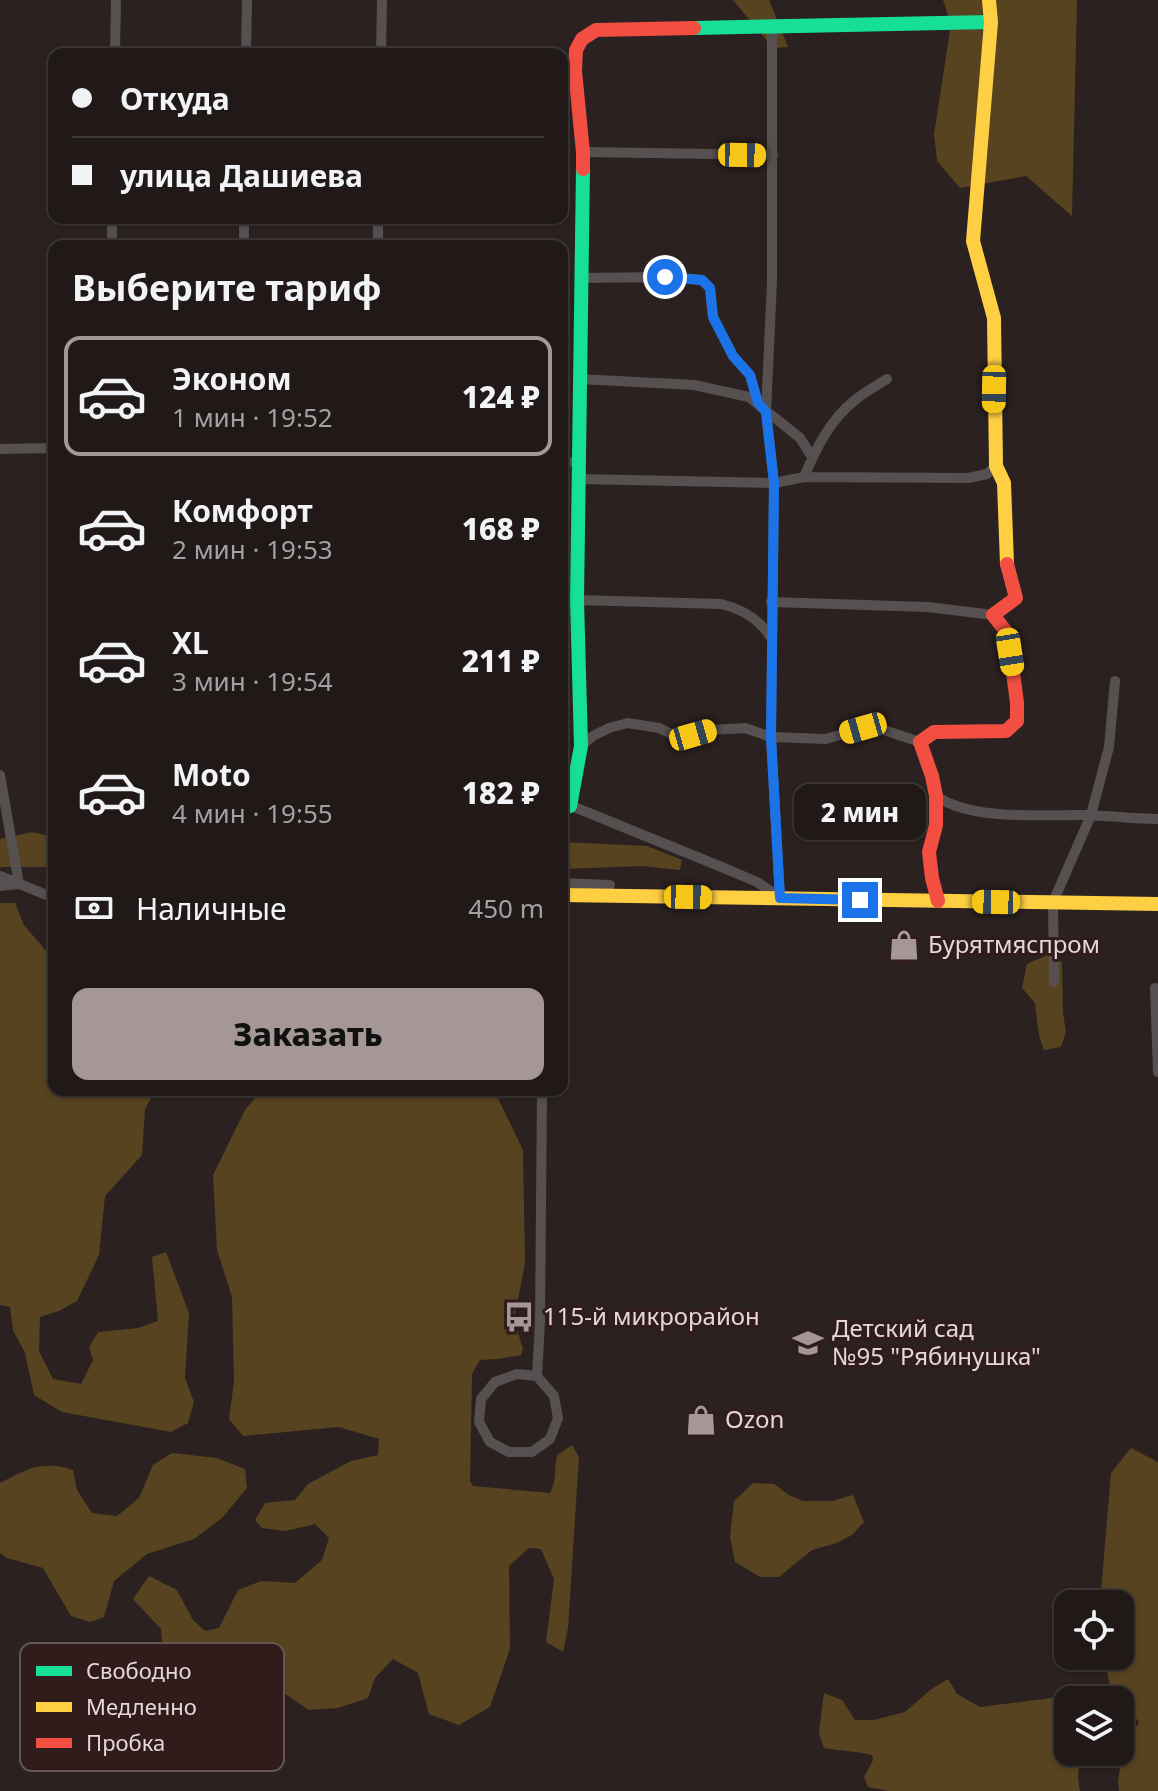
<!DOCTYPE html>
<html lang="ru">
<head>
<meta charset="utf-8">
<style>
	body { margin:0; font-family:"Noto Sans",sans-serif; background:#282221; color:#f1f3f6; height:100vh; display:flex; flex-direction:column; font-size:30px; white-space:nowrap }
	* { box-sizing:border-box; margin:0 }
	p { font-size:26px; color:#a2a0a2 }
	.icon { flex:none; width:44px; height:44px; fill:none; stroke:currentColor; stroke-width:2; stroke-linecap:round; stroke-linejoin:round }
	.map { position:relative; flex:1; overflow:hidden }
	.details { position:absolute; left:48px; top:240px; width:520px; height:856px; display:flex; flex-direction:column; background:#201918; border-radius:16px; box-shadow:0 2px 6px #0004,0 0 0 2px #3d3837 }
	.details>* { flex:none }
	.banner { position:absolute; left:48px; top:48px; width:520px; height:176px; border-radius:16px; box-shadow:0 2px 6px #0004,0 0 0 2px #3d3837; display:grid; align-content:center; height:176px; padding:0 24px; background:#201918 }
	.controls { position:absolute; left:1054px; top:1590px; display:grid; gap:16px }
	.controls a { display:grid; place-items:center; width:80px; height:80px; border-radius:16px; background:#201918; box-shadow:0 2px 6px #0004,0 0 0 2px #3d3837; font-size:40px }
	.end { position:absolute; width:36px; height:36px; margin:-18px; border:10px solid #1a73e8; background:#fff; box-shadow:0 0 0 4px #fff }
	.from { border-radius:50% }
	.bubble { position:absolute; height:56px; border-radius:16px; background:#201918; box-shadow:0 2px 6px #0004,0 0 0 2px #3d3837; font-size:26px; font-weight:800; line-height:56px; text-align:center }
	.car { position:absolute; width:24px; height:48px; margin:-24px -12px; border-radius:10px; box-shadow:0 0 6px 2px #0007; background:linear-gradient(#f5c518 24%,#345 0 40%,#f5c518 0 76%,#345 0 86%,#f5c518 0) }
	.banner b { display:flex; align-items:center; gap:28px; height:76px; font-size:30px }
	.banner b+b { border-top:2px solid #3d3837 }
	.banner i { width:20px; height:20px; background:#f1f3f6 }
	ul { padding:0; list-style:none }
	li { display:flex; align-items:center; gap:24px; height:120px; margin:0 16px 12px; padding:0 8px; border:4px solid transparent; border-radius:16px }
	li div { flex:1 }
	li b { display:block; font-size:30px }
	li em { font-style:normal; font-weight:800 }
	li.on { border-color:#a49796 }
	li>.icon { width:72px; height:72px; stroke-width:1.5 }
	h2 { padding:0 24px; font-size:36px; line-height:96px }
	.pay { display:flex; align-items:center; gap:20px; height:88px; padding:0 24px; font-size:30px }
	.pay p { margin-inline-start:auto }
	.action { display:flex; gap:16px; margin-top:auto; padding:16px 24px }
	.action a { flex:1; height:92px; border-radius:16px; background:#a49796; color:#111; font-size:32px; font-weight:800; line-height:92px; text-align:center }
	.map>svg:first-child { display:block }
	.green { fill:#57431f }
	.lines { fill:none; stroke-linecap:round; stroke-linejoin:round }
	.street { stroke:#565150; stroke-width:10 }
	.fast { stroke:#16e098; stroke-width:14 }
	.slow { stroke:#ffcf43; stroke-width:14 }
	.jam { stroke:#f24e42; stroke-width:14 }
	.route { stroke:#1a73e8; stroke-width:10 }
	.labels { text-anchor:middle; stroke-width:6; stroke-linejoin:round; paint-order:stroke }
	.poi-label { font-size:24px; fill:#e5d7d6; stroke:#301d1b; text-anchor:start }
	.key { fill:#301d1b; stroke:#665553; stroke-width:2 }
	.key-label { font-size:22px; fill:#e5d7d6 }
</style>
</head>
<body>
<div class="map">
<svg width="1158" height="1791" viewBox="0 0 1158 1791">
	<rect width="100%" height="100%" fill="#2b2120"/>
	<path class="green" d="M733,0H769L788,47L773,48Z
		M943,0H1077L1072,216L1026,176L960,188L937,161L934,134L951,24Z
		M32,832L54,837V867H0V839Z
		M562,842L647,846L682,860L680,870L642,866L562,869Z
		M0,903H15L24,925L54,960V1090H156L145,1109L142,1155L105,1196L99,1255L77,1301L59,1311L40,1317L39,1351L53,1379L81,1384L93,1360L89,1347L98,1332L138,1328L158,1321L152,1257L166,1252L189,1313L185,1378L194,1402L188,1423L171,1432L62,1412L34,1395L25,1353L13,1330L10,1307L0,1305Z
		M1047,955L1062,962L1063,1013L1066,1032L1061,1047L1044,1050L1039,1036L1035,1003L1022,988L1027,964Z
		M262,1090H494L523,1150L525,1263L514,1319L523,1349L521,1355L497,1359L480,1360L472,1374L470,1481L473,1486L550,1493C557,1479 554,1470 557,1455L572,1445L579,1457L568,1628L563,1652L546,1642L554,1579L541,1549L529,1548L509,1566L510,1649L490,1707L459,1725L429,1714L418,1673L393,1659L375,1678L368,1698L338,1708L309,1710L278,1689L243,1695L215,1726L202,1728V1700L192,1678L164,1664L161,1629L133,1599L149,1576L177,1590L193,1620L205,1631L219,1628L238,1590L261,1581L295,1583L322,1560L329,1538L315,1524L286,1531L262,1528L255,1520L265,1503L295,1500L308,1484L351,1461L378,1455L379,1439L339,1427L243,1436L229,1419L234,1381L232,1297L217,1250L213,1175L245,1110Z
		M1131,1448L1158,1462V1791H1119L1118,1781L1125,1740L1139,1723L1129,1707L1110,1686L1104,1656H1120V1604H1100L1111,1473Z
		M172,1453L217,1458L245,1469L247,1488L222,1518L194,1539L147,1554L114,1581L104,1617L90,1622L71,1616L43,1568L7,1558L0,1553V1483C26,1469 43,1460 73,1470L77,1490L92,1513L117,1516L139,1498L153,1465Z
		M753,1483L774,1484L789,1495L803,1501H832L853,1495L864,1522L852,1535L837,1543L812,1550L779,1577H760L735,1562L730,1537L734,1501Z
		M948,1679L957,1694L980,1707L1075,1695L1076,1700H1068V1752H1080L1078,1778L1080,1791H889L868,1787L864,1777L873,1760L872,1755C856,1751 840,1751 824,1748L819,1733L824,1693L842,1700L855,1720H874L905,1712L930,1690Z"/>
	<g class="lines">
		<path class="street" d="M772,27V282L766,412L774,483L771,737L780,898
			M115,54L116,0
			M246,54L247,0
			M381,54L382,0
			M583,152L773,155
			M244,218V246
			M112,246V218
			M378,246V218
			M581,278L665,277L702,280L710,288L713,317L733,356L750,375L758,403
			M579,379L694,385L749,397L800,438L812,457
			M0,449L54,448
			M562,462H578
			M804,477C816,448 830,420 855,400C865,392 877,385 887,379
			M578,479L774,483L804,477L968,478L987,474L996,466
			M577,600L721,604C742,609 758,618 770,636
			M771,602L928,607L993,615
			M581,746L593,736L609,728L628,723L659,728L674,735H693L711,730L745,728L771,737L826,739L863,728L881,729L920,742
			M0,775L19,884L0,886
			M936,796C974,822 1044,814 1089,815C1112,816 1135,819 1158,819
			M562,802L724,868L757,882L779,897
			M0,876L54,898
			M562,883L610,885
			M1054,982L1053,902L1091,815L1109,747L1115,681
			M1155,988L1158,1072
			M537,1376L517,1374L495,1382L481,1399L479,1422L490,1442L509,1452H532L550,1439L558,1418L554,1396L537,1376L540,1322L542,1090"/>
		<path class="fast" d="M694,28L991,22
			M570,806L581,746L577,600L583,169"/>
		<path class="slow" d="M989,0L991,22L973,241L994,318L996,466L1004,483L1007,564
			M562,895L1158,904"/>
		<path class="jam" d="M583,169V152L575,71L576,50L582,39L596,30L694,28
			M938,901L932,878L929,852L936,825V796L932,776L920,742L934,732L1006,731L1017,721V703L1008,634L993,615L1016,598L1007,564"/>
	</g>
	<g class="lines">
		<path class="route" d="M665,277L702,280L710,288L713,317L733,356L750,375L758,403L766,412L774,483L771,737L780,898L860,900"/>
	</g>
	<defs>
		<g id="shop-bare" transform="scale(2.4)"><path d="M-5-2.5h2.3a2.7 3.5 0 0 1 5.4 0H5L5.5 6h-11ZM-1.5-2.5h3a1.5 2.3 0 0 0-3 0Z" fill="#a49796" stroke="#301d1b" stroke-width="2.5" paint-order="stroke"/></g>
		<g id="bus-bare" transform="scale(2.4)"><path d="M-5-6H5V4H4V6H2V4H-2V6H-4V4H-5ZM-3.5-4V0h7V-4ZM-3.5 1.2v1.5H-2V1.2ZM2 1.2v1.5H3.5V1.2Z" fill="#a49796" stroke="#301d1b" stroke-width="2.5" paint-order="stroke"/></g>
		<g id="school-bare" transform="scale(2.4)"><path d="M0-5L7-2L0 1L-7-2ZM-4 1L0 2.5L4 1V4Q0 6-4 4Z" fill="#a49796" stroke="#301d1b" stroke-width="2.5" paint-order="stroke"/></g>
	</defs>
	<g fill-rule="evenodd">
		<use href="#shop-bare" x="904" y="945"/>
		<use href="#bus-bare" x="519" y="1317"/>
		<use href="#school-bare" x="808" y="1343"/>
		<use href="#shop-bare" x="701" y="1420"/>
	</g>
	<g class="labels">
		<g class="poi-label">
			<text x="928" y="953">Бурятмяспром</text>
			<text x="543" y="1325">115-й микрорайон</text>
			<text x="832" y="1337">Детский сад<tspan x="832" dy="28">№95 "Рябинушка"</tspan></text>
			<text x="725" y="1428">Ozon</text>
		</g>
	</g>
	<rect x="20" y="1643" width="264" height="128" rx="12" class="key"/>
	<rect x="36" y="1666" width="36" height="10" fill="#16e098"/>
	<rect x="36" y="1702" width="36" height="10" fill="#ffcf43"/>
	<rect x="36" y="1738" width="36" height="10" fill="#f24e42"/>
	<g class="key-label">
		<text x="86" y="1679">Свободно</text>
		<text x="86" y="1715">Медленно</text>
		<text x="86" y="1751">Пробка</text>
	</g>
</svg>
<div class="controls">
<a><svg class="icon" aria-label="locate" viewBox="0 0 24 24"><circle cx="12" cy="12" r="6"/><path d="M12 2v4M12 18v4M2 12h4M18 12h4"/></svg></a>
<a><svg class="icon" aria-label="layers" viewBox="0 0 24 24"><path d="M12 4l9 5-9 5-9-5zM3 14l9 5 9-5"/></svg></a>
</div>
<i class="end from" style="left:665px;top:277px"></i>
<i class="end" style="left:860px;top:900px"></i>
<div class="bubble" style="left:794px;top:784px;width:132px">2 мин</div>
<i class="car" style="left:742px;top:155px;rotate:91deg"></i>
<i class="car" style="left:994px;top:389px;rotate:181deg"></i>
<i class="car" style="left:1010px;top:652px;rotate:171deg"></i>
<i class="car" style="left:863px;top:728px;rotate:254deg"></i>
<i class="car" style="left:693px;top:735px;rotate:74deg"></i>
<i class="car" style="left:688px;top:897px;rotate:91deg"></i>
<i class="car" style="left:996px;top:902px;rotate:271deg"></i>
<div class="banner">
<b><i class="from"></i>Откуда</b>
<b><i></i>улица Дашиева</b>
</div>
<section class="details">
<h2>Выберите тариф</h2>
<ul>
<li class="on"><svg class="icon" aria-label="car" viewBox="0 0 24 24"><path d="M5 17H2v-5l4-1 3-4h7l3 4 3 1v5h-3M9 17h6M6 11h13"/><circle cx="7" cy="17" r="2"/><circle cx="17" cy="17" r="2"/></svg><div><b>Эконом</b><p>1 мин · 19:52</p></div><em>124 ₽</em></li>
<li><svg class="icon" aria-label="car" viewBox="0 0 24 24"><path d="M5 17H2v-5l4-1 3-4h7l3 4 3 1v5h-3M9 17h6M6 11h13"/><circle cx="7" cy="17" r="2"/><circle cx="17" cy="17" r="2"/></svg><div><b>Комфорт</b><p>2 мин · 19:53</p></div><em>168 ₽</em></li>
<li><svg class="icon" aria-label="car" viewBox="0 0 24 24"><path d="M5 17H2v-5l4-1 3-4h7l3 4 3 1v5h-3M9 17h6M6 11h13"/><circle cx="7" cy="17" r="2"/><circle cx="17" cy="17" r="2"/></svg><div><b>XL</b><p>3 мин · 19:54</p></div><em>211 ₽</em></li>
<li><svg class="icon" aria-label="car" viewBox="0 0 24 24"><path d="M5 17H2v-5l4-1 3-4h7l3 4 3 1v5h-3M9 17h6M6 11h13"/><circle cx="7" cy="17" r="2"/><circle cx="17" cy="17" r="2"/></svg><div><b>Moto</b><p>4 мин · 19:55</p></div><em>182 ₽</em></li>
</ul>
<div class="pay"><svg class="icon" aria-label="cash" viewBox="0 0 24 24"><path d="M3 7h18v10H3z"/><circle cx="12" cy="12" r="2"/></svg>Наличные<p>450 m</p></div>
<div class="action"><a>Заказать</a></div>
</section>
</div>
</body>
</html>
